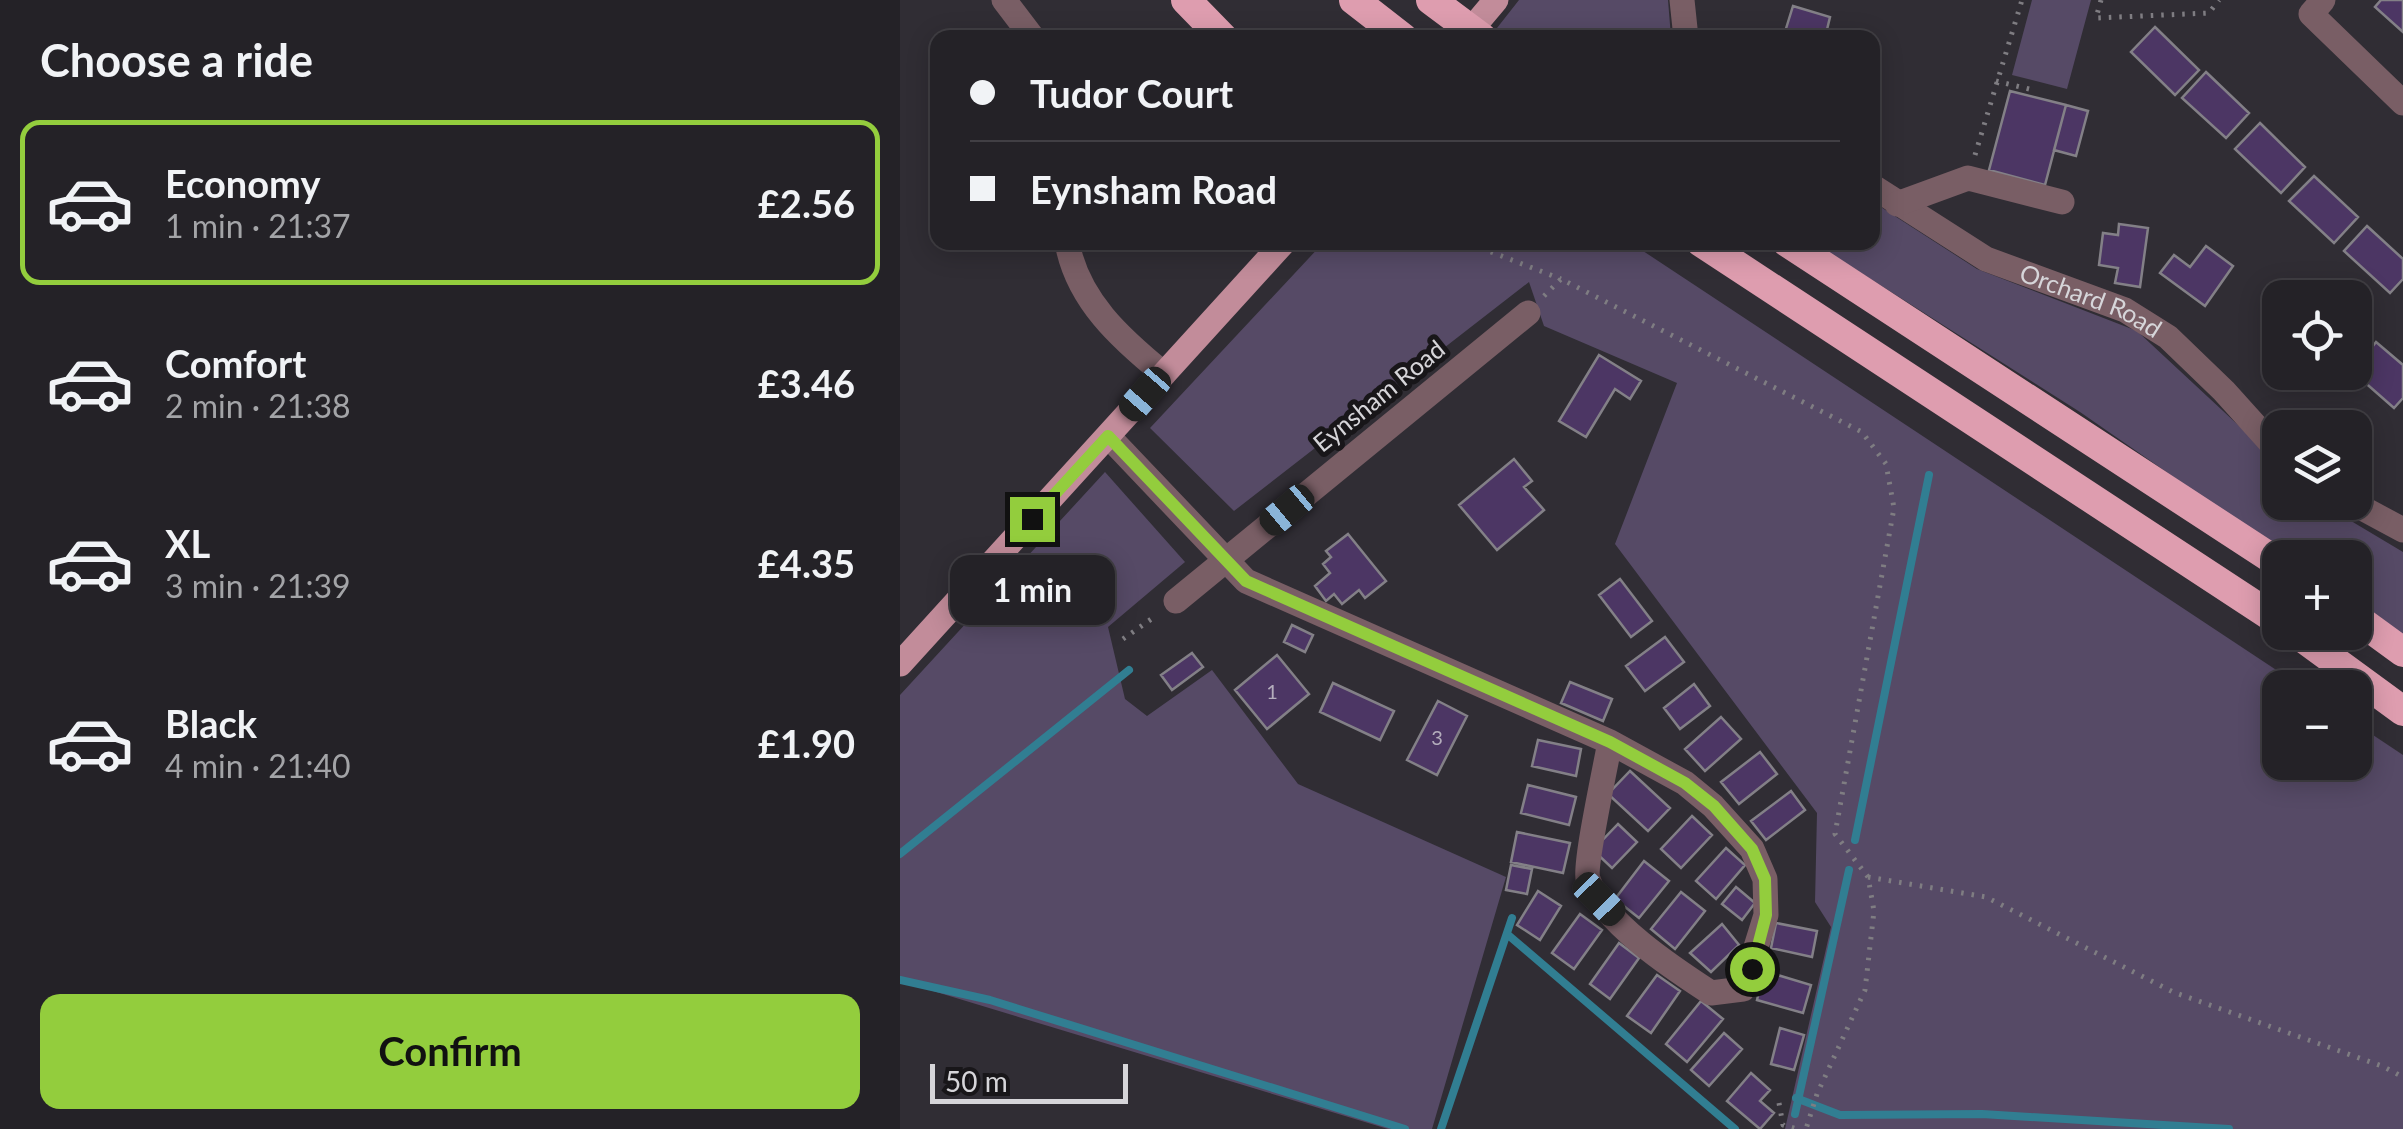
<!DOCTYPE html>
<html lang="en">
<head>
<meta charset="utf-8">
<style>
	body { margin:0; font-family:Lato,sans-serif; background:#2c2a2f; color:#f1f3f6; height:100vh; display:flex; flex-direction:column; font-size:38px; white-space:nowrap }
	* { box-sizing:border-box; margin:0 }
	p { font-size:32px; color:#a3a4a7 }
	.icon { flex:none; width:55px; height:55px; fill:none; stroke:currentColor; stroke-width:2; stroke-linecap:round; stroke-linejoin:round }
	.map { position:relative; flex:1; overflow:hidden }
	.sheet { display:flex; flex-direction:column; background:#242227; width:900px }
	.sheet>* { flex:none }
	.hud { position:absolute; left:30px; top:30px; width:950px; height:220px; border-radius:20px; box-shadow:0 5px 25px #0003,0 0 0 2px #413f44; display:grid; align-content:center; height:220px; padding:0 40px; background:#242227 }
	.fabs { position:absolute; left:1362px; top:280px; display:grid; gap:20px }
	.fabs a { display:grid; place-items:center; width:110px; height:110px; border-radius:20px; background:#242227; box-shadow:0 5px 25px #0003,0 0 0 2px #413f44; font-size:50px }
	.scale { position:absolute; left:30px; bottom:25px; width:198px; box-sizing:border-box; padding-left:10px; border:5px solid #d6d5d9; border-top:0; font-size:28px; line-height:35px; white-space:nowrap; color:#d6d5d9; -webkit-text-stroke:8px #181619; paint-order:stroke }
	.end { position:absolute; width:45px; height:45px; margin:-22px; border:12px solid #93cd3d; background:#111; box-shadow:0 0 0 5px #111 }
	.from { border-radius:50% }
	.bubble { position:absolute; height:70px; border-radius:20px; background:#242227; box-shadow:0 5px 25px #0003,0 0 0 2px #413f44; font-size:32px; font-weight:700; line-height:70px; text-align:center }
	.car { position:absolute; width:30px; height:60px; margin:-30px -15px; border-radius:12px; box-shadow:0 0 8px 2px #0007; background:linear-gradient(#222 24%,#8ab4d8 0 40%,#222 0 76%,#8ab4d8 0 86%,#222 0) }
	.hud b { display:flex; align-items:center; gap:35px; height:95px; font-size:38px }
	.hud b+b { border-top:2px solid #413f44 }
	.hud i { width:25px; height:25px; background:#f1f3f6 }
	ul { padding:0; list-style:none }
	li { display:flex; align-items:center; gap:30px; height:165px; margin:0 20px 15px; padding:0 20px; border:5px solid transparent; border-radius:20px }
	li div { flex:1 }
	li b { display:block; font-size:38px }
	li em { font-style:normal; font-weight:700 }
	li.active { border-color:#93cd3d }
	li>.icon { width:90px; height:90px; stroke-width:1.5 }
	h2 { padding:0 40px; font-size:45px; line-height:120px }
	.button { display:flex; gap:20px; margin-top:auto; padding:20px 40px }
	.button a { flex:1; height:115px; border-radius:20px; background:#93cd3d; color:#111; font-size:40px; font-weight:700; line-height:115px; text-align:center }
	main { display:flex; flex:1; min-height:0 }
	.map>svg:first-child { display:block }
	.green { fill:#564a66 }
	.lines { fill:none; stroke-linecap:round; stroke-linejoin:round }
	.stream { stroke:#317e92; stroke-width:8 }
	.building { fill:#4c3664; stroke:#838087; stroke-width:2.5 }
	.path { stroke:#7f7d82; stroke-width:5; stroke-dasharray:2.5 8; stroke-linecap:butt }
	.minor { stroke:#795e65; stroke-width:25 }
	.major { stroke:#c28c9a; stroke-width:25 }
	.highway { stroke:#de9daf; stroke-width:30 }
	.highway-bridge { stroke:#de9daf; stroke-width:30 }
	.route { stroke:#93cd3d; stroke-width:12 }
	.labels { text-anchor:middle; stroke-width:10; stroke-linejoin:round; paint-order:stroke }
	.number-label { font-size:20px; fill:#b4adbc }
	.street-label { font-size:25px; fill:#d6d5d9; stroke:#181619 }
</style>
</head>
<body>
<main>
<section class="sheet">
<h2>Choose a ride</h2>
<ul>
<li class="active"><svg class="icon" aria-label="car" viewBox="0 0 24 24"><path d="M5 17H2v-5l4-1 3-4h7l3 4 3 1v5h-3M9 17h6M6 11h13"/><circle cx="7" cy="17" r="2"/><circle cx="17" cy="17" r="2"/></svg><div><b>Economy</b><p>1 min · 21:37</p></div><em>£2.56</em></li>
<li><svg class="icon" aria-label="car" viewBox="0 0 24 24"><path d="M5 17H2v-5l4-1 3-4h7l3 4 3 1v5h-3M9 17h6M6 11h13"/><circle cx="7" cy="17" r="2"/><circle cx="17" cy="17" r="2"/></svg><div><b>Comfort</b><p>2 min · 21:38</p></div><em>£3.46</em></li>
<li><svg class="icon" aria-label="car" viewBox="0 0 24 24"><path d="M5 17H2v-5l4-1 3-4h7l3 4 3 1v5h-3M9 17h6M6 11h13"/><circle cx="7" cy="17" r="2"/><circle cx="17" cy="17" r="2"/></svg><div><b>XL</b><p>3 min · 21:39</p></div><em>£4.35</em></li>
<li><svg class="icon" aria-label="car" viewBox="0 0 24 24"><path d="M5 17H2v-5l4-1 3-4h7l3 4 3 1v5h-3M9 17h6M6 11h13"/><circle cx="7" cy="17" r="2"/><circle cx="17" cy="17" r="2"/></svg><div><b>Black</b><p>4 min · 21:40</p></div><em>£1.90</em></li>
</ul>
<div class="button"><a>Confirm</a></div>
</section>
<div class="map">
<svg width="1503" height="1129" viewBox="0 0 1503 1129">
	<rect width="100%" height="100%" fill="#302d34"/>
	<path class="green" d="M619,0H768L771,37H611L597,28Z
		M1132,0H1191L1167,89L1112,75Z
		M973,202L1077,269L1237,331L1380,464V502L1421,503L1503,552V637L1455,603V558L1389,557L1180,412L914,243L972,242Z
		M423,243H731L1402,687L1380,688V762H1455V723L1503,755V1129H885L931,927L915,902L917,813L715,544L777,383L644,326L629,282L334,511L250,428Z
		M205,472L285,562L208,627L225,699L247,716L312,670L398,784L606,877L532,1129H488L0,981V695Z"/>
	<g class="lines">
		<path class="stream" d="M955,840L1029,475
			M0,854L229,670
			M607,934L835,1129
			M0,980L90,1000L505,1129
			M896,1098L940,1115L1082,1114L1329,1129
			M895,1114L949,870
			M541,1129L612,918"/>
	</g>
	<path class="building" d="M1481,0H1503V32L1475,7Z
		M893,6L930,17L925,38L884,35Z
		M1255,27L1299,70L1275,95L1231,52Z
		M1306,72L1349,113L1326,138L1282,98Z
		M1110,91L1166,105L1145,185L1089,170Z
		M1166,105L1188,111L1176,156L1154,150Z
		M1360,123L1405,167L1381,193L1335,149Z
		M1414,176L1458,217L1434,243L1389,201Z
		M1219,224L1248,228L1240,287L1215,283L1218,268L1199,265L1203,233L1218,235Z
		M1467,226L1503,259V279L1490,293L1444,251Z
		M1306,246L1333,266L1305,306L1260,273L1274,255L1290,267Z
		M1476,342L1503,365V398L1494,408L1453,372Z
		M699,355L741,381L730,399L715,389L686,437L659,421Z
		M614,459L632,481L624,487L644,510L597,550L559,505Z
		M448,534L486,581L465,598L459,590L442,604L434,594L426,601L415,586L430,573L423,564L431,557L426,551Z
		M720,579L752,621L731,637L699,595Z
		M392,625L413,635L405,652L384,642Z
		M765,637L784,662L745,691L726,666Z
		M292,653L303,667L272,690L261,675Z
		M377,655L409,694L367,729L335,690Z
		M670,682L712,699L703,721L661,703Z
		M433,683L494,711L480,740L420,712Z
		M794,684L810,706L780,729L764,708Z
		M538,701L567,716L537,775L507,760Z
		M821,717L841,739L805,771L785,749Z
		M638,740L681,749L676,776L632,766Z
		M860,752L877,774L839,804L821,782Z
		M730,771L770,808L748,831L708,794Z
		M628,785L676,797L669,825L621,813Z
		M891,791L905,810L866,840L851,821Z
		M792,816L812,835L781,868L761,849Z
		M718,824L737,842L712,868L693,850Z
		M617,832L670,843L663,873L611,862Z
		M826,848L845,865L816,899L796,881Z
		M744,861L769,881L739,918L715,899Z
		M611,865L632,869L627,894L606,890Z
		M836,887L855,903L842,920L822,904Z
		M638,891L661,906L640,940L617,925Z
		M781,892L805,911L775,949L751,929Z
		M680,914L702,930L674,969L652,953Z
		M876,923L917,931L912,957L871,948Z
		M822,924L839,945L811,972L790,953Z
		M719,943L739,958L710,999L690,984Z
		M864,971L911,985L903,1013L857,1000Z
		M757,975L780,991L751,1033L727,1016Z
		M801,1001L823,1019L787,1062L766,1044Z
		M880,1028L904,1035L894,1070L871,1064Z
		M824,1033L842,1049L809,1086L791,1070Z
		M851,1073L870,1090L860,1101L874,1113L860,1129L827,1101Z"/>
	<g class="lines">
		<path class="path" d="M1201,0L1196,18L1309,13L1319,0
			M1096,81L1133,90
			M1075,155L1122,0
			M550,242L586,250L661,279
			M644,296L661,279L962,432L986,464L994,508L935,834L968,877L974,911L965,990L917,1094L906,1129
			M223,639L257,615
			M968,877L1086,897L1273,992L1482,1066L1503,1077
			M879,1103L883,1125L897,1129"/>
		<g class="minor">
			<path d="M104,0L133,38"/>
			<path d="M782,0L786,38"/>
			<path d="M1423,0L1411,14L1503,103"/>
			<path id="s1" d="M972,186L1086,259L1225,310L1268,337L1324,391L1380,453"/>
			<path d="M997,204L1068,178L1162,202"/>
			<path d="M167,242C177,300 221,339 264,374"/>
			<path d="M208,436L346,581L710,742L785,783L813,806L852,849L865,879L866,915L843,989L811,993C774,969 702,922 688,879C684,866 706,764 710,742"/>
			<path d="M1451,502L1503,530"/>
			<path d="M276,601L628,313"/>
		</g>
		<path class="major" d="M564,38L596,0
			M0,664L384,242"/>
		<path class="highway" d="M286,0L323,38
			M454,0L503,38
			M801,242L1380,622
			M887,242L1380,564
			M1455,617L1503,652
			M1395,632L1503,711"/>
		<path class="highway-bridge" d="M531,0L582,38"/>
	</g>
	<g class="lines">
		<path class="route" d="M132,519L208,436L346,581L710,742L785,783L814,806L852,849L865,879L866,915L852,969"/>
	</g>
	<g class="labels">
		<g class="number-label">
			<text x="372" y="699">1</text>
			<text x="537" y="745">3</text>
		</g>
		<g class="street-label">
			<text dy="9" stroke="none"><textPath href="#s1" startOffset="248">Orchard Road</textPath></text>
			<text transform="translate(479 396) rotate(-39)" y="9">Eynsham Road</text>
		</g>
	</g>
</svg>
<div class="fabs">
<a><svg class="icon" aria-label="locate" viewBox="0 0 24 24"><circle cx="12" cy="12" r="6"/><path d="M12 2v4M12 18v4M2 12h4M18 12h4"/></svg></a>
<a><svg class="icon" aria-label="layers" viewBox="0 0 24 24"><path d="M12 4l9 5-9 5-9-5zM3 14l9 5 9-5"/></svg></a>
<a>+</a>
<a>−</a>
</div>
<div class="scale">50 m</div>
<i class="end from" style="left:852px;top:969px"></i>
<i class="end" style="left:132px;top:519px"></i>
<div class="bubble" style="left:50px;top:555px;width:165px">1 min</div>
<i class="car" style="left:245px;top:394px;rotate:221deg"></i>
<i class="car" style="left:387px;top:510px;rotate:230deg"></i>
<i class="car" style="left:699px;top:899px;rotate:136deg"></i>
<div class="hud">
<b><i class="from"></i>Tudor Court</b>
<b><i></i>Eynsham Road</b>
</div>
</div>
</main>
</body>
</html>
